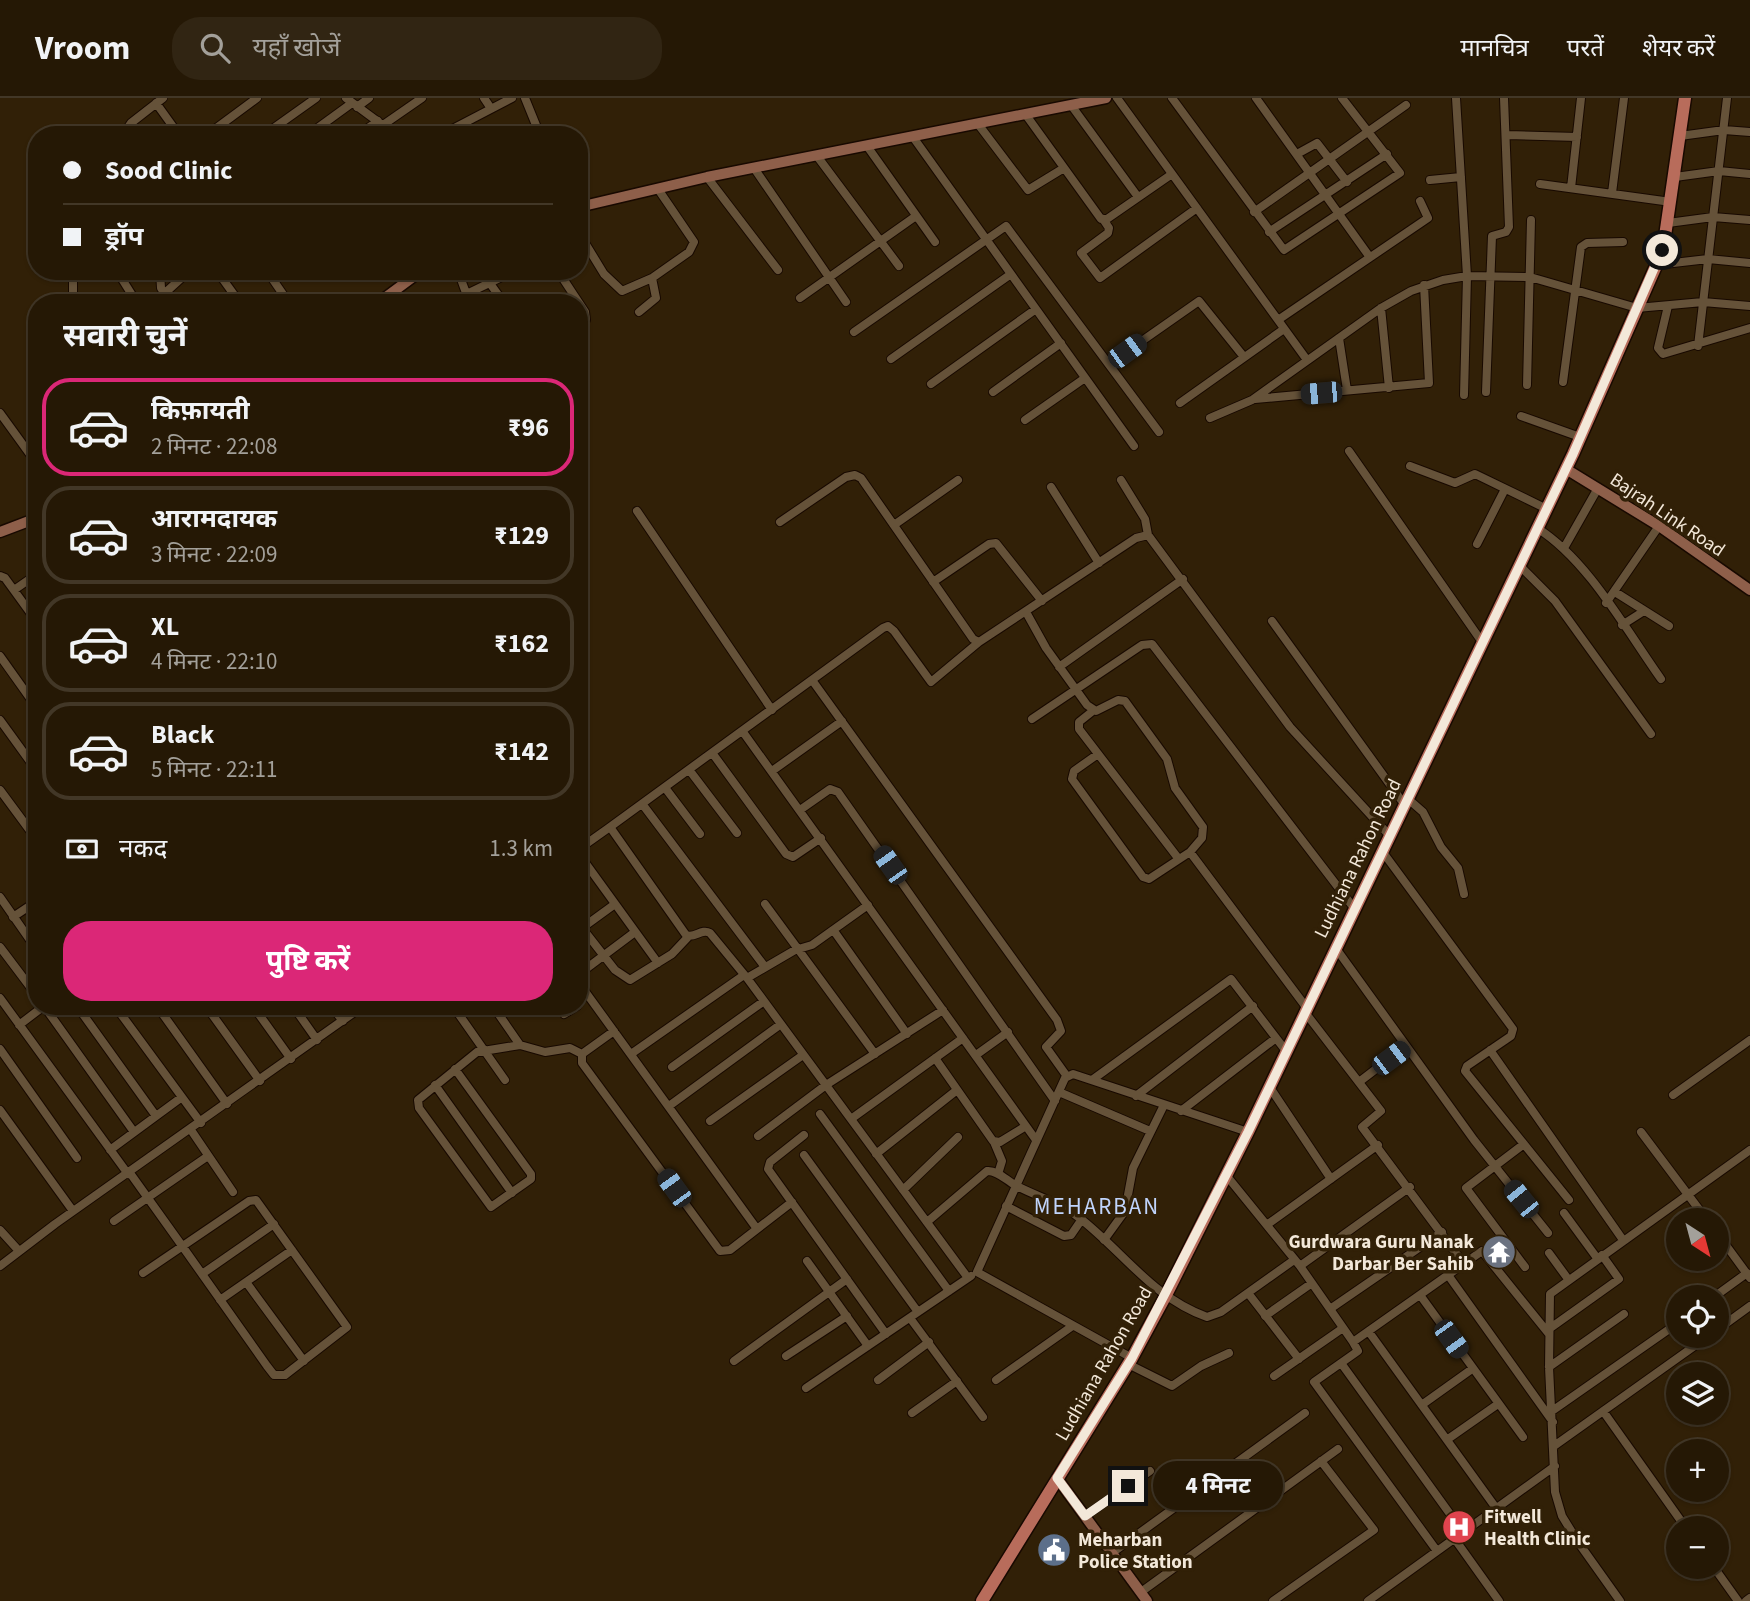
<!DOCTYPE html>
<html lang="hi">
<head>
<meta charset="utf-8">
<style>
	body { margin:0; font-family:"Source Sans 3","Noto Sans Devanagari",sans-serif; background:#312513; color:#f1f3f6; height:100vh; display:flex; flex-direction:column; font-size:26px; white-space:nowrap }
	* { box-sizing:border-box; margin:0 }
	p { font-size:23px; color:#a3a09a }
	.icon { flex:none; width:38px; height:38px; fill:none; stroke:currentColor; stroke-width:2; stroke-linecap:round; stroke-linejoin:round }
	.map { position:relative; flex:1; overflow:hidden }
	.sheet { position:absolute; left:28px; top:196px; width:560px; height:721px; display:flex; flex-direction:column; background:#251805; border-radius:28px; box-shadow:0 2px 5px #0004,0 0 0 2px #423727 }
	.sheet>* { flex:none }
	.guide { position:absolute; left:28px; top:28px; width:560px; height:154px; border-radius:28px; box-shadow:0 2px 5px #0004,0 0 0 2px #423727; display:grid; align-content:center; height:154px; padding:0 35px; background:#251805 }
	.needle { width:46px; rotate:144deg }
	.controls { position:absolute; left:1666px; top:1110px; display:grid; gap:14px }
	.controls a { display:grid; place-items:center; width:63px; height:63px; border-radius:50%; background:#251805; box-shadow:0 2px 5px #0004,0 0 0 2px #423727; font-size:35px }
	.end { position:absolute; width:32px; height:32px; margin:-16px; border:9px solid #f3e8d9; background:#111; box-shadow:0 0 0 4px #111 }
	.from { border-radius:50% }
	.bubble { position:absolute; height:49px; border-radius:24px; background:#251805; box-shadow:0 2px 5px #0004,0 0 0 2px #423727; font-size:23px; font-weight:700; line-height:49px; text-align:center }
	.car { position:absolute; width:21px; height:42px; margin:-21px -10px; border-radius:9px; box-shadow:0 0 5px 2px #0007; background:linear-gradient(#222 24%,#8ab4d8 0 40%,#222 0 76%,#8ab4d8 0 86%,#222 0) }
	.guide b { display:flex; align-items:center; gap:24px; height:66px; font-size:26px }
	.guide b+b { border-top:2px solid #423727 }
	.guide i { width:18px; height:18px; background:#f1f3f6 }
	ul { padding:0; list-style:none }
	li { display:flex; align-items:center; gap:21px; height:98px; margin:0 14px 10px; padding:0 21px; border:4px solid #423727; border-radius:28px }
	li div { flex:1 }
	li b { display:block; font-size:26px }
	li em { font-style:normal; font-weight:700 }
	li.active { border-color:#db2777 }
	li>.icon { width:63px; height:63px; stroke-width:1.5 }
	h2 { padding:0 35px; font-size:32px; line-height:84px }
	.pay { display:flex; align-items:center; gap:18px; height:77px; padding:0 35px; font-size:26px }
	.pay p { margin-inline-start:auto }
	.action { display:flex; gap:14px; margin-top:auto; padding:14px 35px }
	.action a { flex:1; height:80px; border-radius:28px; background:#db2777; color:#fff; font-size:28px; font-weight:700; line-height:80px; text-align:center }
	header { display:flex; align-items:center; gap:42px; box-sizing:border-box; height:98px; padding:0 35px; background:#251805; border-bottom:2px solid #423727 }
	header strong { font-size:33px }
	nav { display:flex; gap:38px; margin-inline-start:auto; font-size:24px }
	.search { width:490px; height:63px; background:#312513; display:flex; align-items:center; gap:18px; box-sizing:border-box; padding:0 24px; border-radius:28px; color:#a3a09a; font-size:26px }
	.map>svg:first-child { display:block }
	.lines { fill:none; stroke-linecap:round; stroke-linejoin:round }
	.street-casing { stroke:#180900; stroke-width:10 }
	.secondary-casing { stroke:#180900; stroke-width:13 }
	.primary-casing { stroke:#180900; stroke-width:15 }
	.street { stroke:#655239; stroke-width:8 }
	.secondary { stroke:#8e5f4a; stroke-width:10 }
	.primary { stroke:#b86c5b; stroke-width:12 }
	.route { stroke:#f3e8d9; stroke-width:9 }
	.labels { text-anchor:middle; stroke-width:7; stroke-linejoin:round; paint-order:stroke }
	.street-label { font-size:19px; fill:#f3e8d9; stroke:#312007 }
	.poi-label { font-size:19px; font-weight:bold; fill:#f3e8d9; stroke:#312007; text-anchor:start }
	.quarter-label { font-size:23px; letter-spacing:2px; fill:#c0d4fc; stroke:#312007 }
</style>
</head>
<body>
<header>
<strong>Vroom</strong>
<div class="search"><svg class="icon" aria-label="search" viewBox="0 0 24 24"><circle cx="10" cy="10" r="6"/><path d="M15 15l6 6"/></svg>यहाँ खोजें</div>
<nav><a>मानचित्र</a><a>परतें</a><a>शेयर करें</a></nav>
</header>
<div class="map">
<svg width="1750" height="1503" viewBox="0 0 1750 1503">
	<rect width="100%" height="100%" fill="#312007"/>
	<g class="lines">
		<g class="street-casing">
			<path id="street" d="M346,0L396,37
				M484,0L490,9
				M525,0L540,37
				M1117,0L1307,262
				M1172,0L1284,152L1400,75L1342,0
				M1256,0L1369,158
				M1456,0L1467,178L1464,297
				M156,5L179,37
				M1071,7L1138,99
				M357,9L369,0
				M1026,17L1101,121H1107L1172,76
				M978,26L1028,92L1064,70
				M383,27L422,0
				M134,37L129,28L131,25L163,0
				M207,37L257,0
				M264,37L316,0
				M308,37L352,5
				M358,37L378,23
				M441,37L512,0
				M1507,37L1577,39
				M1680,38L1724,32L1750,34
				M913,39L1134,348
				M867,48L935,144
				M1297,56L1317,45L1347,84
				M817,58L899,168
				M754,70L846,204
				M707,79L778,172
				M1675,79L1719,73L1750,76
				M1430,82L1461,79
				M1540,86L1671,104
				M1571,90L1581,0
				M1612,95L1624,0
				M1254,114L1406,7
				M1103,121L1109,130L1108,135L1081,155L1100,180L1197,110
				M1668,125L1713,119L1750,122
				M1269,134L1387,56
				M579,135L604,176L622,193L652,180
				M1656,167L1708,161L1750,165
				M117,173L137,205
				M160,173L161,190L171,205
				M217,173L240,205
				M267,173L289,205
				M458,173L466,195
				M558,173L585,214L586,222L579,228
				M489,184L504,205
				M165,195L189,173
				M800,200L916,118
				M73,205V173
				M448,205L514,173
				M1668,208L1658,250L1663,256L1750,230
				M1381,210L1389,290
				M639,214L656,200L652,180L689,154L694,144L658,91
				M1278,222L1428,120L1420,103
				M854,234L1006,128L1159,334
				M1339,240L1347,292
				M1698,248L1727,0
				M891,261L1011,176
				M1109,266L1199,203L1244,259
				M1563,284L1581,149L1587,145L1623,144
				M931,286L1036,211
				M1527,287L1531,122
				M993,294L1061,245
				M1486,294L1492,138L1506,134L1509,129L1504,0
				M1255,301L1429,285L1424,187
				M1180,305L1284,231
				M0,315L37,366
				M1521,318L1580,339
				M1210,320L1252,302L1381,210L1411,193L1443,182L1467,178L1530,179L1637,210L1703,204L1750,208
				M1025,322L1085,280
				M1349,353L1482,544
				M1410,368L1455,385L1475,376L1547,411
				M1121,382L1145,421L1148,437
				M1051,389L1099,465
				M637,413L772,612
				M780,424L846,379L855,377L861,380L973,541L979,544L1136,440L1148,437L1290,629L1389,737
				M894,427L958,382
				M1537,430C1588,462 1626,532 1661,581
				M1477,446L1505,391
				M1564,450L1598,390
				M1519,467L1555,503L1651,636
				M0,478L5,480L37,524
				M933,484L989,446L996,445L1042,503
				M14,492L37,476
				M1615,494L1669,528
				M1606,505L1659,428
				M1026,514L1046,550L1087,607L1096,613L1118,602L1125,603L1167,661L1175,690L1203,729L1202,740L1190,754
				M1272,523L1404,706
				M1622,527L1644,513
				M0,558L37,610
				M1059,569L1183,481
				M812,582L1057,922L1061,933L1046,949L1066,977
				M1094,612L1079,624V631L1178,760
				M1032,621L1142,547L1152,546L1354,810
				M0,622L37,673
				M743,634L1036,1042
				M713,656L786,756L793,759L821,740
				M1098,656L1074,673L1072,681L1143,779L1149,781L1190,754L1306,909
				M690,673L737,735
				M772,673L842,623
				M666,691L700,736
				M0,692L37,742
				M1407,700L1423,714L1441,749L1458,770L1464,796
				M643,707L765,869
				M800,712L830,691L838,694L1055,1003
				M579,751L610,729
				M1382,753L1513,931L1511,938L1467,968L1465,973L1569,1102
				M579,756L658,865
				M0,799L37,852
				M765,806L875,956
				M13,819L37,803
				M579,826L615,872L630,882L672,856L688,839
				M582,830L615,806
				M834,833L907,936
				M0,849L37,898
				M1335,849L1474,1042L1548,1135
				M579,876L635,834
				M747,880L795,852L812,847L868,807
				M579,885L757,1131
				M0,900L128,1076
				M44,908L134,1034
				M77,908L156,1018
				M115,908L201,1025
				M157,908L227,1006
				M206,908L260,983
				M253,908L291,961
				M293,908L317,942
				M331,908L343,923
				M453,908L505,982
				M493,908L520,947
				M557,908L564,916L577,908
				M1304,913L1381,1013L1362,1029L1464,1166
				M19,927L44,908
				M614,933L582,956V965L720,1153L730,1152L792,1104
				M0,951L77,1060
				M1490,952L1623,1142
				M631,956L744,877
				M976,957L1008,934
				M935,960L993,1043L1000,1044L1026,1028
				M672,969L764,903
				M455,971L531,1076V1081L491,1109L419,1010L418,1002L477,954L520,947L545,954L570,950L582,956
				M1092,982L1231,881L1286,953
				M1359,984L1406,948
				M435,987L512,1095
				M1269,988L1331,1081
				M1059,994L1150,1033
				M1673,997L1750,942
				M1136,998L1253,908
				M669,1008L781,926
				M0,1012L73,1113
				M1181,1013L1276,940
				M820,1016L949,1193
				M851,1021L963,940
				M710,1023L803,957
				M191,1032L233,1094
				M1641,1034L1707,1122
				M804,1037L770,1064L768,1071L886,1236
				M758,1038L826,987L943,912
				M994,1044L1002,1063L998,1076
				M1524,1046L1466,1090L1525,1169
				M110,1052L182,999
				M876,1056L957,992
				M804,1057L918,1214
				M130,1075C176,1139 222,1204 267,1268L274,1277H285L347,1229L256,1102L249,1103L143,1175
				M1226,1077L1300,1168L1353,1244L1358,1253L1314,1284L1437,1453
				M903,1092L958,1039
				M1006,1108L1064,1138L1071,1137L1082,1121
				M1564,1115L1597,1160
				M114,1123L208,1058
				M927,1124L987,1073C997,1072 1006,1082 1015,1087C1035,1098 1059,1104 1077,1118C1122,1152 1151,1199 1207,1219L1221,1214L1294,1162
				M1268,1126L1378,1047
				M0,1132L19,1153
				M1717,1135L1750,1180
				M1104,1142L1125,1113L1133,1070L1164,1007
				M1549,1155L1568,1181
				M807,1163L868,1248
				M0,1168L55,1126L363,908
				M1300,1168L1410,1089
				M202,1176L274,1126
				M1448,1177L1553,1324
				M968,1180L747,880L710,835C701,830 695,841 686,837L610,729L883,530L888,528L894,533L931,584L979,544
				M246,1184L304,1263
				M1248,1195L1299,1261
				M1420,1197L1523,1339
				M1714,1199L1747,1175
				M220,1202L292,1152
				M1330,1211L1442,1134
				M1265,1218L1312,1185
				M910,1220L983,1319
				M1549,1231L1619,1181L1602,1157
				M1717,1232L1750,1208
				M1369,1234L1496,1410
				M1353,1244L1482,1153L1549,1236
				M786,1258L847,1218
				M1132,1260L977,1174L1065,980L1073,976L1248,1034
				M734,1263L847,1181
				M1341,1265L1463,1434
				M1128,1266L1172,1288L1201,1268L1229,1255
				M1549,1269L1624,1216
				M1274,1278L1343,1230
				M878,1282L929,1244
				M996,1282L1071,1229
				M806,1290L971,1178
				M1423,1306L1472,1271
				M1552,1313L1678,1225
				M1603,1313L1686,1430
				M912,1315L957,1283
				M1448,1341L1498,1306
				M1554,1348L1710,1237
				M1085,1418L1150,1373
				M1454,1440L1499,1503
				M1112,1455L1305,1315
				M1713,1468L1738,1503
				M1141,1494L1338,1351
				M1273,1503L1374,1432L1321,1363
				M1368,1503L1555,1368
				M1620,1503L1578,1444L1562,1418L1555,1394L1549,1269L1550,1196L1750,1052
				M1746,1503L1750,1500"/>
		</g>
		<g class="secondary-casing">
			<path id="secondary" d="M579,109L707,79L1106,0
				M378,205L421,173
				M1566,371L1659,428L1750,492
				M0,434L37,420
				M1057,1380L1147,1503"/>
		</g>
		<g class="primary-casing">
			<path id="primary" d="M982,1503L1132,1260L1165,1199L1248,1034L1573,356L1663,152L1685,0"/>
		</g>
		<use href="#street" class="street"/>
		<use href="#secondary" class="secondary"/>
		<use href="#primary" class="primary"/>
	</g>
	<g class="lines">
		<path class="route" d="M1128,1388L1085,1418L1057,1380L1132,1260L1248,1034L1573,356L1662,152"/>
	</g>
	<defs>
		<g id="temple-disc" transform="scale(1.75)"><circle r="9.5" fill="#6b7280" stroke="#312007"/><path d="M0-6L5-2H3V0L6.5 2.5H4V6H1.5V3h-3V6H-4V2.5H-6.5L-3 0V-2H-5Z" fill="#fff"/></g>
		<g id="hospital-disc" transform="scale(1.75)"><circle r="9.5" fill="#e0444e" stroke="#312007"/><path d="M-5-5h3v3.5h4V-5h3V5h-3V1.5h-4V5h-3Z" fill="#fff"/></g>
		<g id="civic-disc" transform="scale(1.75)"><circle r="9.5" fill="#5c6f8a" stroke="#312007"/><path d="M-.6-6.5H3V-4.5H.6V-3L4-1V1h2V6H-6V1h2V-1L-.6-3ZM-1.2 2.5V6h2.4V2.5Z" fill="#fff"/></g>
	</defs>
	<g fill-rule="evenodd">
		<use href="#temple-disc" x="1499" y="1154"/>
		<use href="#hospital-disc" x="1459" y="1429"/>
		<use href="#civic-disc" x="1054" y="1452"/>
	</g>
	<g class="labels">
		<g class="street-label">
			<text transform="translate(1668 416) rotate(34)" y="7">Bajrah Link Road</text>
			<text transform="translate(1357 760) rotate(-64)" y="7">Ludhiana Rahon Road</text>
			<text transform="translate(1103 1265) rotate(-60)" y="7">Ludhiana Rahon Road</text>
		</g>
		<g class="poi-label">
			<text x="1474" y="1150" text-anchor="end">Gurdwara Guru Nanak<tspan x="1474" dy="22">Darbar Ber Sahib</tspan></text>
			<text x="1484" y="1425">Fitwell<tspan x="1484" dy="22">Health Clinic</tspan></text>
			<text x="1078" y="1448">Meharban<tspan x="1078" dy="22">Police Station</tspan></text>
		</g>
		<g class="quarter-label">
			<text x="1097" y="1116">MEHARBAN</text>
		</g>
	</g>
</svg>
<div class="controls">
<a><svg class="needle" viewBox="-14 -14 28 28"><path d="M0-13l5 13h-10z" fill="#e53935"/><path d="M0 13l5-13h-10z" fill="#a3a09a"/></svg></a>
<a><svg class="icon" aria-label="locate" viewBox="0 0 24 24"><circle cx="12" cy="12" r="6"/><path d="M12 2v4M12 18v4M2 12h4M18 12h4"/></svg></a>
<a><svg class="icon" aria-label="layers" viewBox="0 0 24 24"><path d="M12 4l9 5-9 5-9-5zM3 14l9 5 9-5"/></svg></a>
<a>+</a>
<a>−</a>
</div>
<i class="end from" style="left:1662px;top:152px"></i>
<i class="end" style="left:1128px;top:1388px"></i>
<div class="bubble" style="left:1153px;top:1363px;width:130px">4 मिनट</div>
<i class="car" style="left:1127px;top:253px;rotate:54deg"></i>
<i class="car" style="left:1321px;top:295px;rotate:265deg"></i>
<i class="car" style="left:890px;top:767px;rotate:325deg"></i>
<i class="car" style="left:1391px;top:960px;rotate:53deg"></i>
<i class="car" style="left:674px;top:1090px;rotate:324deg"></i>
<i class="car" style="left:1521px;top:1101px;rotate:321deg"></i>
<i class="car" style="left:1451px;top:1241px;rotate:144deg"></i>
<div class="guide">
<b><i class="from"></i>Sood Clinic</b>
<b><i></i>ड्रॉप</b>
</div>
<section class="sheet">
<h2>सवारी चुनें</h2>
<ul>
<li class="active"><svg class="icon" aria-label="car" viewBox="0 0 24 24"><path d="M5 17H2v-5l4-1 3-4h7l3 4 3 1v5h-3M9 17h6M6 11h13"/><circle cx="7" cy="17" r="2"/><circle cx="17" cy="17" r="2"/></svg><div><b>किफ़ायती</b><p>2 मिनट · 22:08</p></div><em>₹96</em></li>
<li><svg class="icon" aria-label="car" viewBox="0 0 24 24"><path d="M5 17H2v-5l4-1 3-4h7l3 4 3 1v5h-3M9 17h6M6 11h13"/><circle cx="7" cy="17" r="2"/><circle cx="17" cy="17" r="2"/></svg><div><b>आरामदायक</b><p>3 मिनट · 22:09</p></div><em>₹129</em></li>
<li><svg class="icon" aria-label="car" viewBox="0 0 24 24"><path d="M5 17H2v-5l4-1 3-4h7l3 4 3 1v5h-3M9 17h6M6 11h13"/><circle cx="7" cy="17" r="2"/><circle cx="17" cy="17" r="2"/></svg><div><b>XL</b><p>4 मिनट · 22:10</p></div><em>₹162</em></li>
<li><svg class="icon" aria-label="car" viewBox="0 0 24 24"><path d="M5 17H2v-5l4-1 3-4h7l3 4 3 1v5h-3M9 17h6M6 11h13"/><circle cx="7" cy="17" r="2"/><circle cx="17" cy="17" r="2"/></svg><div><b>Black</b><p>5 मिनट · 22:11</p></div><em>₹142</em></li>
</ul>
<div class="pay"><svg class="icon" aria-label="cash" viewBox="0 0 24 24"><path d="M3 7h18v10H3z"/><circle cx="12" cy="12" r="2"/></svg>नकद<p>1.3 km</p></div>
<div class="action"><a>पुष्टि करें</a></div>
</section>
</div>
</body>
</html>
